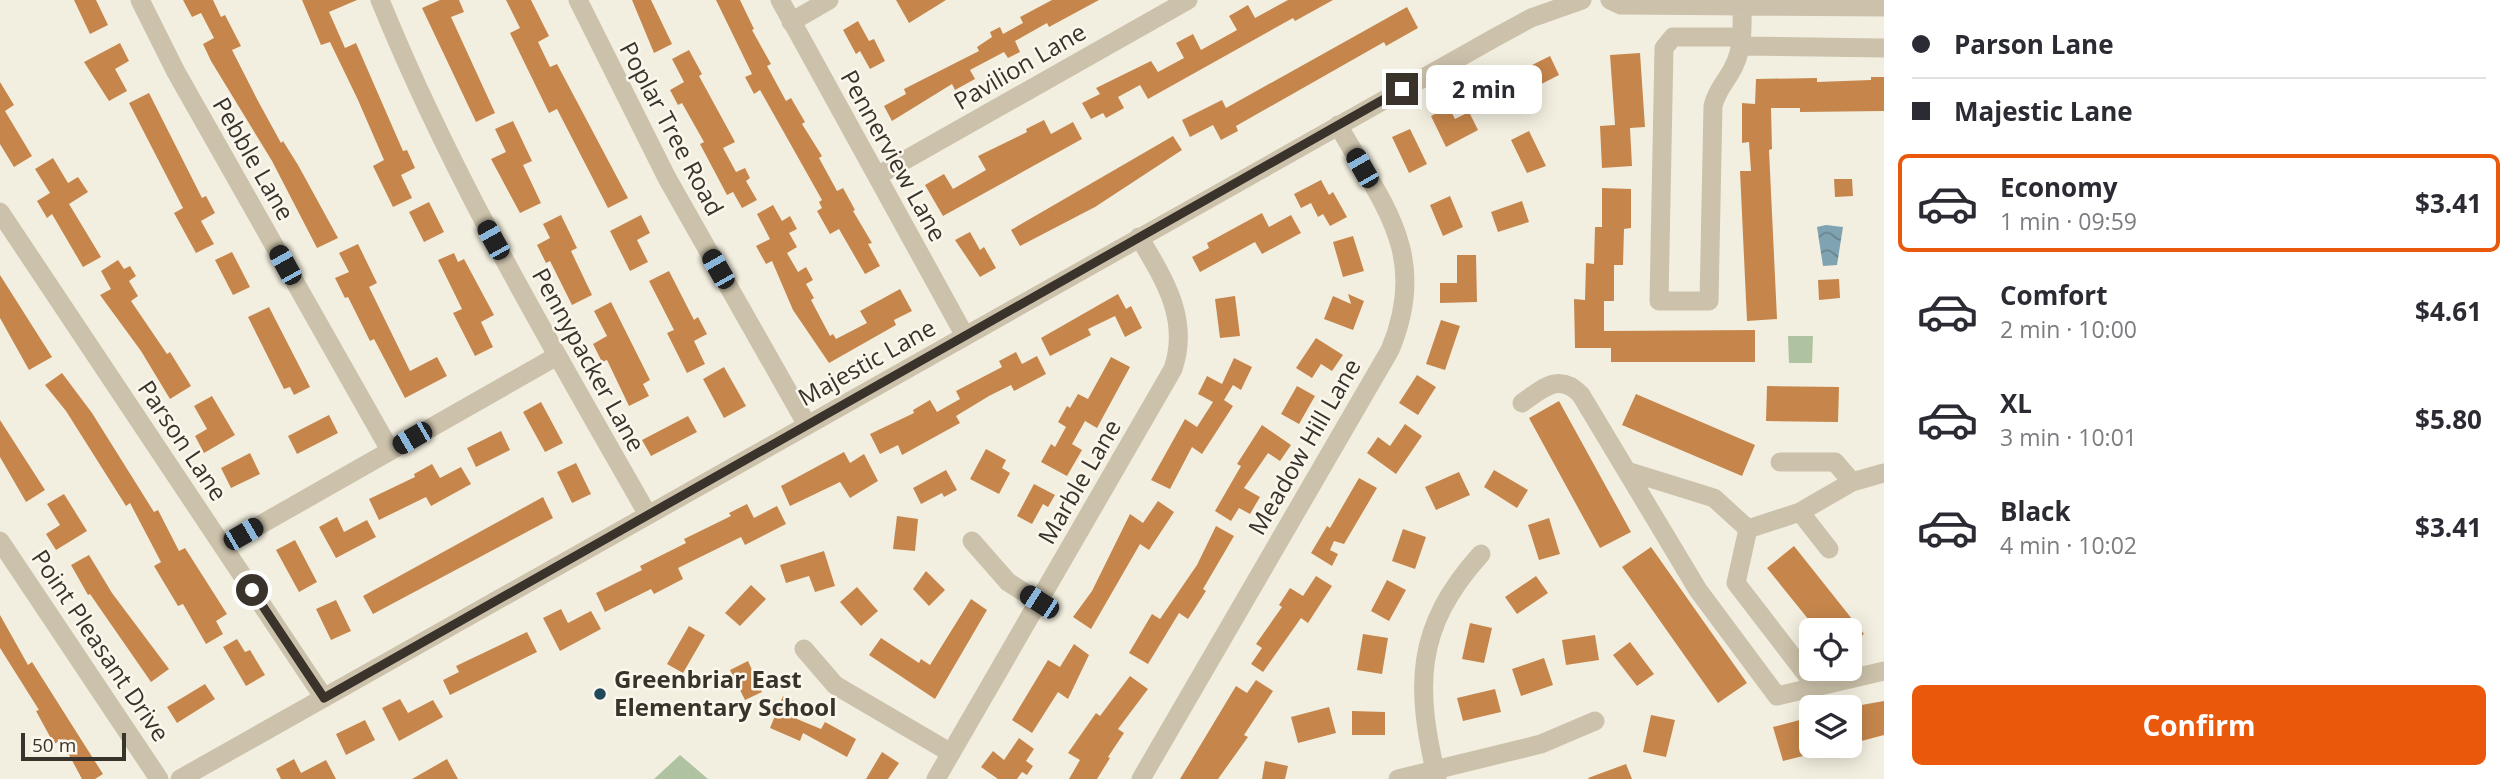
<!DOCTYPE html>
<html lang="en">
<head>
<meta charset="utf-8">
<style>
	body { margin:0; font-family:"Open Sans",sans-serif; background:#f7f7f7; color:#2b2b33; height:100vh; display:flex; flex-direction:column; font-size:26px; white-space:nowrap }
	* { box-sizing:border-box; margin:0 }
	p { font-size:23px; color:#7c7c81 }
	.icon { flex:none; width:38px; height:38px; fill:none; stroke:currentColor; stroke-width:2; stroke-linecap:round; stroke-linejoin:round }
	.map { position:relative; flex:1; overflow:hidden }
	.side { display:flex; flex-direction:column; background:#fff; width:630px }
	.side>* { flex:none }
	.top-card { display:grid; align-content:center; height:154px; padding:0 28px; background:#fff }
	.buttons { position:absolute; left:1799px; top:618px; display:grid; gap:14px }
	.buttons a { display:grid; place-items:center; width:63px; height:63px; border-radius:10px; background:#fff; box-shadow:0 4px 18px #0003; font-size:35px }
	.scale { position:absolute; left:21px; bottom:18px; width:105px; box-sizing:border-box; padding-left:7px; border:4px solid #3a332b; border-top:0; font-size:19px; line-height:24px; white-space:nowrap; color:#3a332b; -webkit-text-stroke:5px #fbf7ed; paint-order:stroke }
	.end { position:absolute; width:32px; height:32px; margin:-16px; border:9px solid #3a332b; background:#fff; box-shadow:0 0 0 4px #fff }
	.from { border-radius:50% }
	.bubble { position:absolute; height:49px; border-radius:10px; background:#fff; box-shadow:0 4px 18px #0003; font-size:23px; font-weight:700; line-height:49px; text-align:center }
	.car { position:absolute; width:21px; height:42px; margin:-21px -10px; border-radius:9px; box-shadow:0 0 5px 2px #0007; background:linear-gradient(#222 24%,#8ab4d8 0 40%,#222 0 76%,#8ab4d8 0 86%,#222 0) }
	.top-card b { display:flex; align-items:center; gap:24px; height:66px; font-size:26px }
	.top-card b+b { border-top:2px solid #e1e1e2 }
	.top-card i { width:18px; height:18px; background:#2b2b33 }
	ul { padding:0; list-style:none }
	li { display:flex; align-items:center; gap:21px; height:98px; margin:0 14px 10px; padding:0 14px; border:4px solid transparent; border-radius:10px }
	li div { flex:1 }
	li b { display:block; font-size:26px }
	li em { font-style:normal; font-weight:700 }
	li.active { border-color:#ea580c }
	li>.icon { width:63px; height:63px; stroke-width:1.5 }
	.action { display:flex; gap:14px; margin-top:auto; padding:14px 28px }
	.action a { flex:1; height:80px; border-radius:10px; background:#ea580c; color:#fff; font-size:28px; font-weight:700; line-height:80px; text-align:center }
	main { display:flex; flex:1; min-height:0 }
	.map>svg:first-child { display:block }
	.green { fill:#afc3a0 }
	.water { fill:url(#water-waves) }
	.building { fill:#c6864b }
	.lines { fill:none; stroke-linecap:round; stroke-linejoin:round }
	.minor { stroke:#ccc2ab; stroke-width:19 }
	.route { stroke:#3a332b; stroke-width:9 }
	.poi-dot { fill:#1f4a5c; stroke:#fbf7ed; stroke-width:2.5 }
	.labels { text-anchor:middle; stroke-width:5; stroke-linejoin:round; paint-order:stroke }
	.street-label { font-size:24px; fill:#3a332b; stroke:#fbf7ed }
	.poi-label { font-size:24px; font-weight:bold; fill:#3a332b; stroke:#fbf7ed; text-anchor:start }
</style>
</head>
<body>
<main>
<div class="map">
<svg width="1884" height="779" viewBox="0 0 1884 779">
	<defs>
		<pattern id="water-waves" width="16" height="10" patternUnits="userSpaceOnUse" patternTransform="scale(1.75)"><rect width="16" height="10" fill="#7fa3b1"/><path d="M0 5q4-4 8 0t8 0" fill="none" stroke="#698590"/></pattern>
	</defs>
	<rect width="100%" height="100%" fill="#f3efe0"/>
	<path class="green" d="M1788,336H1813L1812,363H1789Z
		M680,755L708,779H654Z"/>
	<path class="water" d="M1826,225L1843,227L1837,265L1823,266L1817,227Z"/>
	<path class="building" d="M74,0H96L108,25L90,34Z
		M183,0H213L221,17L225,15L241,46L232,50L258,101L281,143L283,141L298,165L338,238L317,248L272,161L211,61L203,44L214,38L201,13L192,17Z
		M302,0H357L329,12L345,48L356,43L403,151L407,150L415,168L401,175L412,198L393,207L373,166L384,160L358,100L330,42L321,45Z
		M440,0H459L464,12L451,17L495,113L476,122L422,8Z
		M506,0H531L549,36L538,42L550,67L557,64L628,198L608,208L557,109L549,113L510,33L520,28Z
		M632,0H651L672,44L654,53Z
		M716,0H740L754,29L752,30L771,64L767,66L786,101L791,98L805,122L802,124L822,156L819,158L837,191L843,188L855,210L853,211L872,243L868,244L880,266L865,274L839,229L830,234L817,211L822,208L819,202L822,200L760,90L754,94L745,77L752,74Z
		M896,0H946L909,23Z
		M1052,0H1099L1049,27L1047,23L1015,41L1020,52L1008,58L1004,52L970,70L975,79L955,90L952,84L892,121L884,106L906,94L904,89L979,51L977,47L992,37L990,32L1000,27L1003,34L1023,23L1020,17Z
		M1288,0H1333L1295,21L1293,18L1148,99L1140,85L1118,97L1124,108L1106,118L1103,113L1091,119L1082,103L1100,94L1096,88L1151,61L1158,72L1184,58L1176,43L1193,34L1201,50L1237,30L1229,16L1248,5L1255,18Z
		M1407,7L1418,28L1386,46L1384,42L1296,92L1236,126L1238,131L1221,140L1213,125L1190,137L1182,120L1222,100L1226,108Z
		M858,21L869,41L874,39L885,61L870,69L860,51L856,54L843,30Z
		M120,43L129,61L115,69L127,91L109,101L84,62Z
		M689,50L702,74L699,76L735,142L723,148L736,172L745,168L750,178L746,181L757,200L742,208L733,192L727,195L700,144L704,142L682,103L678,105L670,90L684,82L672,59Z
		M1640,53L1645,127L1630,128L1632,166L1602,168L1600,126L1615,125L1610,55Z
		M1550,56L1559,75L1486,112L1476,93Z
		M1871,77H1884V111L1800,112V108H1771L1772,149L1769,150L1777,319L1747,321L1740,171H1751L1749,142L1742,143V103L1755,104L1756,79L1817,78V82L1871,80Z
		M0,82L14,105L5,111L32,156L14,167L0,144Z
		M149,93L202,198L206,196L215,213L201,221L214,244L196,253L174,213L183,208L129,103Z
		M1449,107L1455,119L1469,112L1478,130L1446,147L1431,116Z
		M1044,120L1051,134L1073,122L1082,139L943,216L925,185L944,174L953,189L986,170L978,156L1027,132L1026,129Z
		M513,121L532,161L523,165L541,203L520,213L491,159L506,152L495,129Z
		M1410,129L1427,164L1409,173L1392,137Z
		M1529,131L1546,166L1527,173L1511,140Z
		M1173,136L1182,150L1095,207L1020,246L1011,230Z
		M53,158L68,183L78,177L88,192L69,204L101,257L83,267L52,214L47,218L37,201L50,193L35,169Z
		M1834,179H1852L1853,196L1835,197Z
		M1321,180L1329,195L1333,192L1347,217L1330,226L1323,214L1318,217L1311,203L1301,208L1294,194Z
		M1602,188L1631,189V228L1624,229L1623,265H1614V301H1604V331L1755,330V362H1611V348H1575L1574,299L1585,300L1586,263L1594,264L1595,227H1602Z
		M1450,196L1463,227L1443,236L1430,205Z
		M1522,201L1529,222L1498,232L1491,212Z
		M429,202L444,232L424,242L409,212Z
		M773,205L782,221L790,216L797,229L789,233L797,247L787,253L798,272L806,267L813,280L806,284L814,298L811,300L830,336L833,334L836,339L867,323L860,311L900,289L912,311L894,320L896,325L829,363L793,310L772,261L766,264L756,246L770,239L757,214Z
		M1262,213L1269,227L1291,215L1301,233L1262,254L1255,242L1200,272L1192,257L1209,248L1207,243Z
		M561,215L577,248L571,251L592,295L572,305L550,261L546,263L537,245L550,238L543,224Z
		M641,215L650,233L637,240L648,262L630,271L610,231Z
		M970,232L980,250L984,247L996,268L980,277L955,240Z
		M1353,236L1364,271L1343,277L1333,242Z
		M358,244L377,283L369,287L410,371L437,357L447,376L405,398L374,339L370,341L348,297L345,298L335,278L349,272L339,253Z
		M232,252L250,287L233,295L215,260Z
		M454,253L458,262L464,259L494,315L481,322L493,347L475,356L453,313L462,309L438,260Z
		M1457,255H1476L1477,302L1440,303V283H1457Z
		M118,260L124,269L130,266L136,276L129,281L138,296L131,301L167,354L170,352L191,386L170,399L141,351L100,295L111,289L101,271Z
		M669,271L694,320L698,317L707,334L694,341L705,364L687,373L667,333L674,330L649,281Z
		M0,275L52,357L29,370L0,318Z
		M1839,279L1840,298L1819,300L1818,280Z
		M1118,294L1126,309L1131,306L1142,328L1125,337L1115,316L1088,329L1091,335L1050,356L1041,338Z
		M1348,294L1364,301L1353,330L1324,319L1333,296L1351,304Z
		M1235,296L1240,336L1220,338L1215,299Z
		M611,302L650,380L643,384L649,396L629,406L607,360L602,362L593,344L607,336L594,311Z
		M269,307L310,387L294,395L290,387L284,389L248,317Z
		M1441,320L1460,326L1445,370L1426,364Z
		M1316,338L1343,355L1332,371L1321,364L1312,378L1296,368Z
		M1016,352L1022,364L1037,356L1046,374L1014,391L1011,385L989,396L956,416L960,423L902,455L898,445L880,454L870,434L914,413L913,410L930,400L937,412L960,399L956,391L1002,367L999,361Z
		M1111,357L1130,367L1097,428L1085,421L1072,444L1082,450L1067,476L1041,462L1051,444L1055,447L1066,427L1058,422L1067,406L1070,408L1078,394L1088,399Z
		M1234,358L1252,367L1241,390L1233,385L1224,400L1233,406L1202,454L1192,447L1170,489L1151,480L1185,419L1197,427L1213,402L1198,394L1207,376L1222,384Z
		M724,367L746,406L724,418L703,379Z
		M62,373L92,413L154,512L158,510L179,551L185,548L227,614L216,621L223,634L206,644L183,604L178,606L154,566L161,562L130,503L126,506L66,411L45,385Z
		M1417,375L1436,387L1418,415L1399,403Z
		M1297,386L1315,396L1299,424L1281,414Z
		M1767,386L1839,387L1838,422L1766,421Z
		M1636,394L1755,445L1742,476L1622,425Z
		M212,396L235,435L204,453L195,436L207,429L194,406Z
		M1559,401L1631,532L1600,548L1529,418Z
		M541,402L563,443L545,452L523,412Z
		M329,415L338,433L297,454L288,436Z
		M688,416L697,432L651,456L642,440Z
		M0,420L45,490L26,502L0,457Z
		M1405,424L1422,436L1396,474L1367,453L1378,437L1390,446Z
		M1262,425L1291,445L1280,461L1268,453L1244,488L1260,497L1250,514L1239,508L1231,521L1215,511L1241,466L1237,464Z
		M501,431L510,450L476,467L467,448Z
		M986,449L1006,460L1002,468L1010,473L999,494L970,479Z
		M844,452L850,463L864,454L878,481L850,498L840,482L790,506L781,486Z
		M250,453L260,474L231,488L221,468Z
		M576,463L591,494L572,503L557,472Z
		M432,464L440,478L461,467L471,484L431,506L426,497L379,520L369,499L415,477L414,474Z
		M946,470L957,490L944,497L942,493L921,504L913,488Z
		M1494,470L1528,490L1517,508L1484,487Z
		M1459,472L1470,495L1436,510L1425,487Z
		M1359,478L1377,488L1344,544L1334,541L1330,550L1338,554L1332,566L1311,553L1327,526L1330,528Z
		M1034,484L1055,495L1048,507L1043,504L1032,524L1017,516Z
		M64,494L87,531L56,550L46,534L60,525L47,504Z
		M543,497L553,518L373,614L363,596Z
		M1158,501L1174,512L1149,550L1140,544L1091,629L1073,617L1092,591L1130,514L1143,523Z
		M747,504L754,518L777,506L786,524L745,545L741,537L678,568L683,579L654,594L651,589L605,612L596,593L642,570L640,566L686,543L684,539L731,516L729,513Z
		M897,516L918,519L915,551L893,549Z
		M337,517L344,532L367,520L376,537L336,558L319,527Z
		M1549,518L1560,554L1539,560L1528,525Z
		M1216,526L1234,536L1203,589L1206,591L1188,619L1179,613L1148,664L1129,653L1152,614L1160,619L1197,565Z
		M1403,529L1426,537L1415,569L1392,561Z
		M295,540L317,582L299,592L276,550Z
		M1794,546L1864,634L1850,645V630H1817L1767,568Z
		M1651,547L1747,683L1718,703L1622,567Z
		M824,551L835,586L815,592L809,576L786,583L780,565Z
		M89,555L112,593L169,669L151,682L90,594L88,595L71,565Z
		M926,571L945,590L929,606L913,589Z
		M1316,576L1332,586L1308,623L1301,618L1263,672L1251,664L1262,648L1256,644L1282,607L1279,605L1290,588L1303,596Z
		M1536,576L1548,593L1517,614L1505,597Z
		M1387,580L1406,590L1389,621L1371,611Z
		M751,585L766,599L740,626L725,613Z
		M857,587L878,611L861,626L840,602Z
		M971,599L987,610L935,699L869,655L881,638L919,663L921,659L930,665Z
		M336,600L351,631L331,640L316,609Z
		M561,609L568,623L591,611L601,629L560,651L543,618Z
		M0,615L28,665L32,662L103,774L95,779H82L61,740L54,744L36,711L39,710L0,648Z
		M1470,623L1492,628L1484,663L1462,659Z
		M689,626L705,635L683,673L667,664Z
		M527,632L537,652L450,695L443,680L459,672L456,666Z
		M1363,634L1388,638L1382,674L1357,670Z
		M1595,635L1599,660L1566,665L1562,640Z
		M237,639L245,652L250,650L265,675L246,686L223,647Z
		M1630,642L1654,674L1637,686L1613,655Z
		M1074,644L1089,655L1068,699L1058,692L1032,733L1012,720L1048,660L1060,667Z
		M1544,658L1553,685L1521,696L1512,669Z
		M748,661L762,692L745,700L730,670Z
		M1130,676L1148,689L1118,729L1124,733L1108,757L1110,758L1097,779H1069L1080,760L1068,753L1096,713L1100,716Z
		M1256,680L1273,691L1244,735L1248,737L1218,779H1180L1236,686L1247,693Z
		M205,684L215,699L177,723L167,707Z
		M1495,689L1501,712L1463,721L1457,698Z
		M783,696L803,705L797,719L821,729L825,722L856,739L847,757L803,733L800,741L770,728Z
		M400,699L408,713L433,700L443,717L399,741L382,708Z
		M1884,701V735L1850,744V707Z
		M1329,707L1336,733L1298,743L1291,717Z
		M1352,711L1385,712V735H1352Z
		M1651,715L1675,720L1666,757L1643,752Z
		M1811,717V754L1783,761L1773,727Z
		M365,720L375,740L346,755L336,734Z
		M1019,738L1034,749L1026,761L1033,766L1027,775L1022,772L1017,779H998L981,767L993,751L1004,760Z
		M882,752L899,763L888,779H866Z
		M294,759L301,773L326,760L336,779H281L276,769Z
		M447,759L458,779H412Z
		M1265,761L1288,766L1285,779H1262Z
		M1626,764L1632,779H1589L1588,778Z"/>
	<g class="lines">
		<path class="minor" d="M140,0L176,72L390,450
			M380,0C453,180 552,346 648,515
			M578,0L667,178L807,425
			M780,0L965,336
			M1610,0L1621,5L1884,7
			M791,22L829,0
			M1741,37H1673L1664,48L1659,301H1709L1713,106C1717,89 1727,81 1734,66C1744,46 1742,23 1742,0
			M1741,46L1884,48
			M877,176L1188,0
			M0,212L324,698
			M1522,403C1543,388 1560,372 1581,395L1698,590L1777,696L1884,671
			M1780,462H1835L1852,482
			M1627,471L1714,498L1748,529
			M1800,512L1829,549
			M0,541L159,779
			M972,541L1008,582L1039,602
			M223,546L557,356
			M804,649L835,685L951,753
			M1816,687L1736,583L1748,529L1800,512L1852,482L1884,473
			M180,779L1496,37L1531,18L1582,0
			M936,779L1173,369C1190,319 1164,279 1139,237
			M1141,779L1390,350C1430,255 1383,205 1338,125
			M1398,779L1541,744L1595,721
			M1437,779C1415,687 1414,628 1481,554"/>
	</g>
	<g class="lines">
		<path class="route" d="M252,590L324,698L1402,89"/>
	</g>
	<circle class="poi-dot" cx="600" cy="694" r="7"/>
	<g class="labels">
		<g class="street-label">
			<text transform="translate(1020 67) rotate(-30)" y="8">Pavilion Lane</text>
			<text transform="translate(671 129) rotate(62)" y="8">Poplar Tree Road</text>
			<text transform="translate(893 156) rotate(61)" y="8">Pennerview Lane</text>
			<text transform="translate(253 159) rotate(60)" y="8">Pebble Lane</text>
			<text transform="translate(588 360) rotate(61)" y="8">Pennypacker Lane</text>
			<text transform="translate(867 363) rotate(-29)" y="8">Majestic Lane</text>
			<text transform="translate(182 441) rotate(56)" y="8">Parson Lane</text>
			<text transform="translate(1305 447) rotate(-60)" y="8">Meadow Hill Lane</text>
			<text transform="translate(1080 482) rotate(-60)" y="8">Marble Lane</text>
			<text transform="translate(100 646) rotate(56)" y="8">Point Pleasant Drive</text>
		</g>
		<g class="poi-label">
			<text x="614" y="688">Greenbriar East<tspan x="614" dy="28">Elementary School</tspan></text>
		</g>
	</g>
</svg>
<div class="buttons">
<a><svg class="icon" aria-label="locate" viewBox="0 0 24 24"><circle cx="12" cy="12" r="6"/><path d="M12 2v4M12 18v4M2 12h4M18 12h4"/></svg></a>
<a><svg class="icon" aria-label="layers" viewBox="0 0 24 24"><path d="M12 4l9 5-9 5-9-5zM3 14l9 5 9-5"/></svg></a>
</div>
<div class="scale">50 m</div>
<i class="end from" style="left:252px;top:590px"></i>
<i class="end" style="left:1402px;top:89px"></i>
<div class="bubble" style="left:1426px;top:65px;width:116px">2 min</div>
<i class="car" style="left:1362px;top:168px;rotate:330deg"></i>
<i class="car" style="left:493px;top:240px;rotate:331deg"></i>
<i class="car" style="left:285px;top:265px;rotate:331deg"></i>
<i class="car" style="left:718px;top:269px;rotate:330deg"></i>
<i class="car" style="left:412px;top:438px;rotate:240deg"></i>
<i class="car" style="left:243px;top:534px;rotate:60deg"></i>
<i class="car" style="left:1039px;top:602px;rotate:303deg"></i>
</div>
<section class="side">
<div class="top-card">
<b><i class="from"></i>Parson Lane</b>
<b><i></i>Majestic Lane</b>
</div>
<ul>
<li class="active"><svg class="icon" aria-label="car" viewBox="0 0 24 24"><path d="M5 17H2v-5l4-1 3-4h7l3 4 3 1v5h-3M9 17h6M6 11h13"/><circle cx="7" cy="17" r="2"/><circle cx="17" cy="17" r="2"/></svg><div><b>Economy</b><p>1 min · 09:59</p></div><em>$3.41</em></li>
<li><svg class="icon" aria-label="car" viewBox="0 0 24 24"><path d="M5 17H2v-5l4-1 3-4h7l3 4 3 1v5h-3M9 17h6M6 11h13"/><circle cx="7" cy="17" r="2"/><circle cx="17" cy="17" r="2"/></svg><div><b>Comfort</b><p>2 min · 10:00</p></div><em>$4.61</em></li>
<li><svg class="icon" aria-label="car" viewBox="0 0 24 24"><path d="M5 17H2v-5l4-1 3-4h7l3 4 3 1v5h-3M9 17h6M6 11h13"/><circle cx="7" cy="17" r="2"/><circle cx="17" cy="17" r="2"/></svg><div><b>XL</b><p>3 min · 10:01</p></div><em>$5.80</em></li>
<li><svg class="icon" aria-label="car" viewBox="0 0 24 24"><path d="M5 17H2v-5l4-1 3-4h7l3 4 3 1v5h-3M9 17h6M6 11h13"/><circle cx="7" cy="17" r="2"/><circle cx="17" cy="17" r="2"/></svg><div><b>Black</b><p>4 min · 10:02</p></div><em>$3.41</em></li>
</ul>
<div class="action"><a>Confirm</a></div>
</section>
</main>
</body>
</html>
